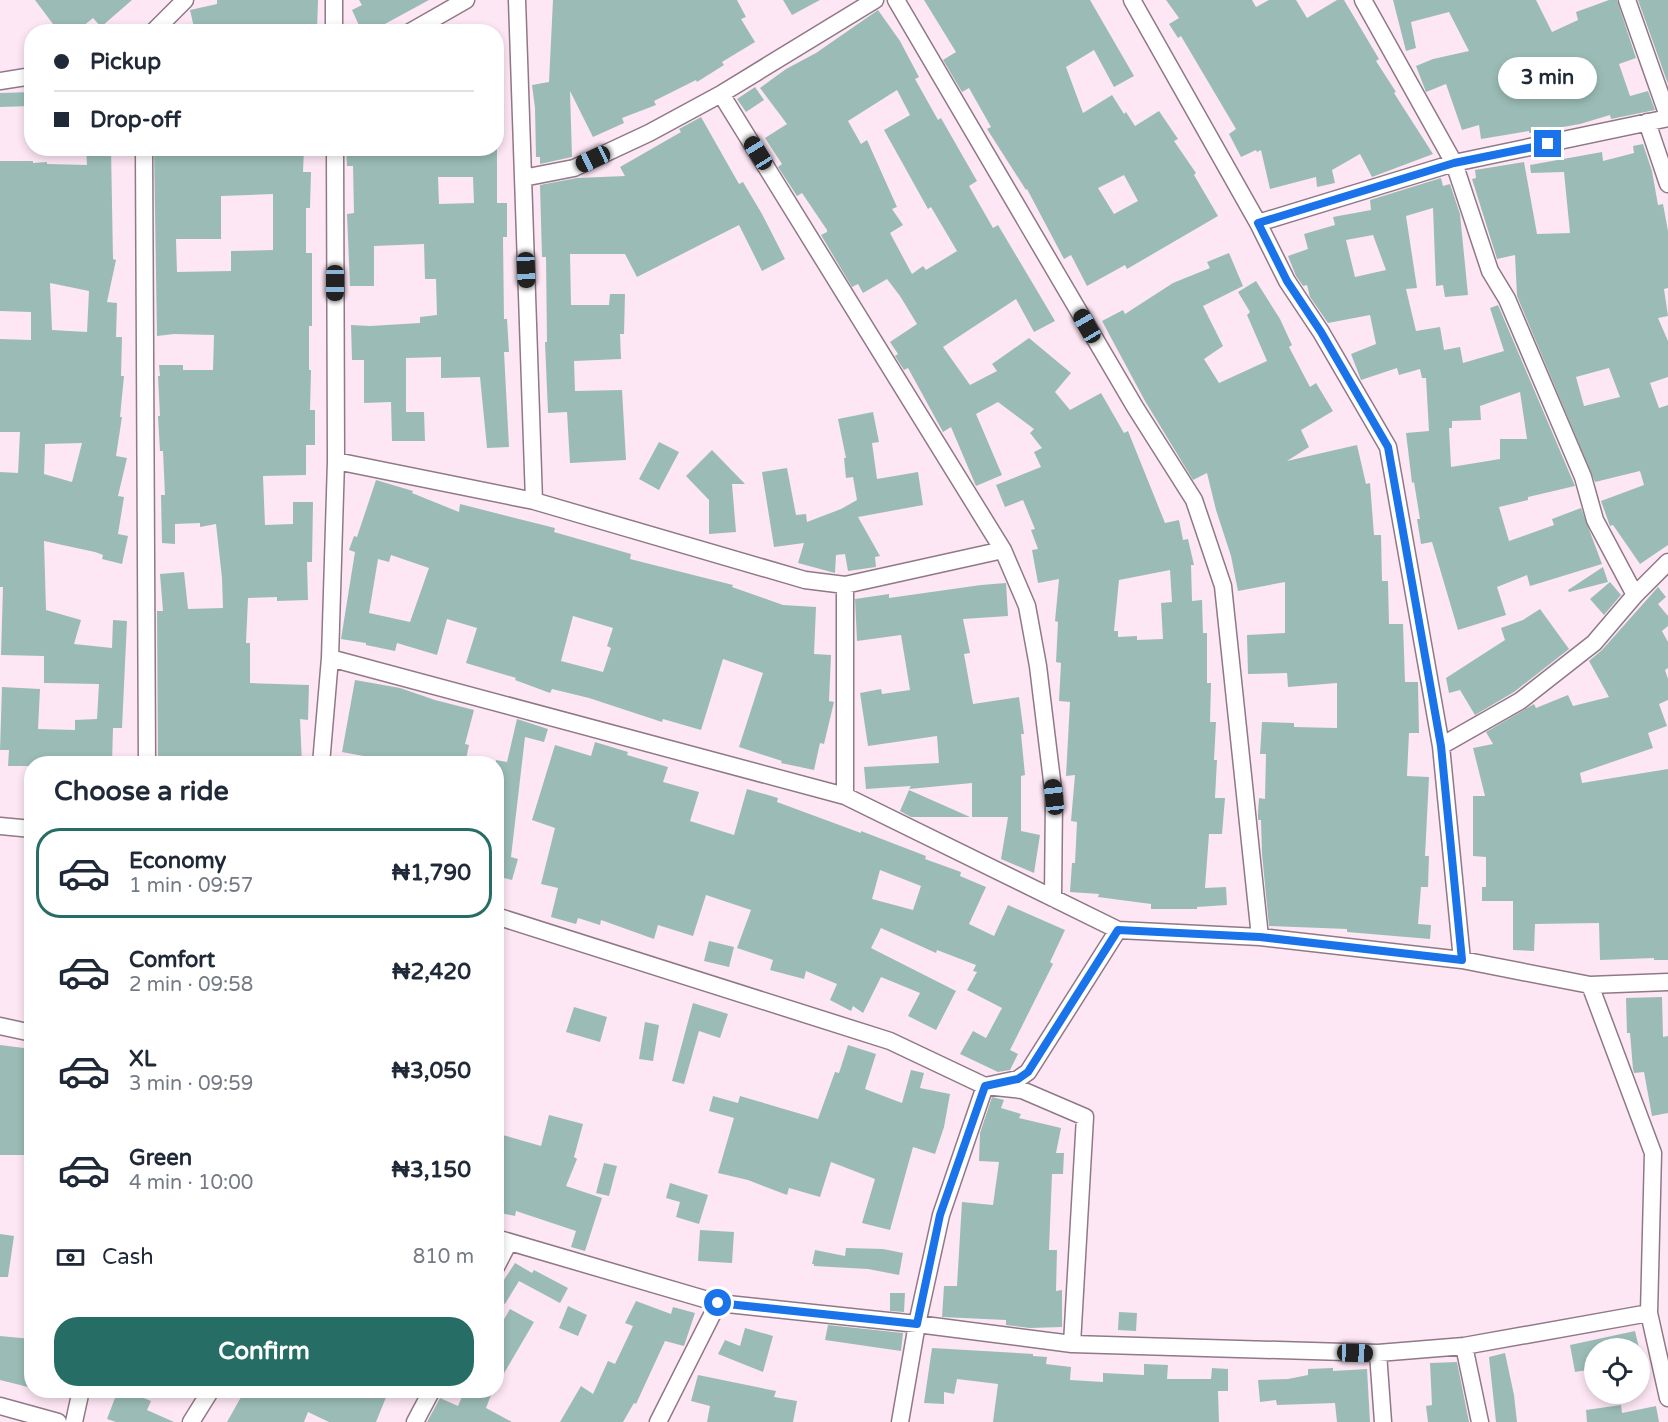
<!DOCTYPE html>
<html lang="en">
<head>
<meta charset="utf-8">
<style>
	body { margin:0; font-family:"Varela Round",sans-serif; background:#f2f2f3; color:#1f2937; height:100vh; display:flex; flex-direction:column; font-size:22px; white-space:nowrap }
	* { box-sizing:border-box; margin:0 }
	p { font-size:20px; color:#747a83 }
	.icon { flex:none; width:33px; height:33px; fill:none; stroke:currentColor; stroke-width:2; stroke-linecap:round; stroke-linejoin:round }
	.map { position:relative; flex:1; overflow:hidden }
	.details { position:absolute; left:24px; top:756px; width:480px; height:642px; display:flex; flex-direction:column; background:#fff; border-radius:24px; box-shadow:0 3px 9px #0003 }
	.details>* { flex:none }
	.hud { position:absolute; left:24px; top:24px; width:480px; height:132px; border-radius:24px; box-shadow:0 3px 9px #0003; display:grid; align-content:center; height:132px; padding:0 30px; background:#fff }
	.tools { position:absolute; left:1584px; top:1338px; display:grid; gap:12px }
	.tools a { display:grid; place-items:center; width:66px; height:66px; border-radius:50%; background:#fff; box-shadow:0 3px 9px #0003; font-size:30px }
	.end { position:absolute; width:27px; height:27px; margin:-14px; border:8px solid #1a73e8; background:#fff; box-shadow:0 0 0 3px #fff }
	.from { border-radius:50% }
	.bubble { position:absolute; height:42px; border-radius:21px; background:#fff; box-shadow:0 3px 9px #0003; font-size:20px; font-weight:700; line-height:42px; text-align:center }
	.car { position:absolute; width:18px; height:36px; margin:-18px -9px; border-radius:8px; box-shadow:0 0 4px 2px #0007; background:linear-gradient(#222 24%,#8ab4d8 0 40%,#222 0 76%,#8ab4d8 0 86%,#222 0) }
	.hud b { display:flex; align-items:center; gap:21px; height:57px; font-size:22px }
	.hud b+b { border-top:2px solid #e0e1e3 }
	.hud i { width:15px; height:15px; background:#1f2937 }
	ul { padding:0; list-style:none }
	li { display:flex; align-items:center; gap:18px; height:90px; margin:0 12px 9px; padding:0 18px; border:3px solid transparent; border-radius:24px }
	li div { flex:1 }
	li b { display:block; font-size:22px }
	li em { font-style:normal; font-weight:700 }
	li.active { border-color:#266e65 }
	li>.icon { width:54px; height:54px; stroke-width:1.5 }
	h2 { padding:0 30px; font-size:27px; line-height:72px }
	.pay { display:flex; align-items:center; gap:15px; height:66px; padding:0 30px; font-size:22px }
	.pay p { margin-inline-start:auto }
	.button { display:flex; gap:12px; margin-top:auto; padding:12px 30px }
	.button a { flex:1; height:69px; border-radius:24px; background:#266e65; color:#fff; font-size:24px; font-weight:700; line-height:69px; text-align:center }
	.map>svg:first-child { display:block }
	.building { fill:#9bbcb6; fill-rule:evenodd }
	.lines { fill:none; stroke-linecap:round; stroke-linejoin:round }
	.minor-casing { stroke:#907986; stroke-width:19 }
	.minor { stroke:#fff; stroke-width:16 }
	.route { stroke:#1a73e8; stroke-width:8 }
</style>
</head>
<body>
<div class="map">
<svg width="1668" height="1422" viewBox="0 0 1668 1422">
	<rect width="100%" height="100%" fill="#fde7f4"/>
	<path class="building" d="M35,0H132L101,27L93,18L76,32H59Z
		M217,0H318L317,32H231V27L206,32H195L190,10L217,4Z
		M359,0H429L383,25L386,32H362L352,10L362,5Z
		M553,0H737L746,17L741,19L755,42L722,62L724,65L697,82L696,80L654,101L656,105L622,118L624,123L593,137L570,91L572,157L540,164V157H536L535,108L532,85L549,82Z
		M783,0H820L792,15Z
		M924,0H1090L1134,76L1114,87L1094,50L1066,67L1083,113L1112,95L1124,114L1126,112L1135,126L1159,111L1178,139L1174,141L1196,173L1194,175L1218,216L1127,269L1125,265L1087,286L1071,255L1064,259L1027,189L1026,190L987,129L991,127L969,88L962,92L943,60L956,52ZM1124,175L1138,201L1114,214L1098,188Z
		M1166,0H1252L1256,7L1269,0H1296L1307,18L1337,0H1344L1379,59L1376,61L1396,92L1394,93L1433,154L1372,177L1360,154L1332,170L1335,183L1317,187L1316,177L1270,189L1261,150L1257,152L1256,150L1241,157L1229,134L1236,129L1181,36L1178,38L1169,24L1179,18Z
		M1393,0H1536L1552,32L1578,20L1576,12L1609,0H1617L1636,58L1619,64L1630,96L1648,91L1655,110L1611,119L1610,115L1580,124L1529,133V131L1481,139L1479,125L1462,130L1446,84L1426,92L1416,66L1433,59L1469,51L1449,12L1411,22L1416,48L1406,51Z
		M1638,0H1668V84Z
		M878,10L900,41L919,77L915,79L938,120L941,118L977,181L969,186L993,228L998,225L1055,321L1034,332L1016,299L943,347L970,385L997,371L992,364L1029,338L1071,373L1055,392L1070,410L1101,393L1124,433L1128,431L1165,523L1179,520L1183,540L1188,539L1194,565H1191L1192,601L1202,600L1203,633H1207V683H1211L1210,722H1216L1214,760H1217L1215,798H1225L1222,834H1209L1205,888L1226,887L1227,905L1197,907V909H1151V904L1098,897L1099,894L1070,892L1072,863H1075L1077,822L1071,821L1075,775L1066,776L1070,702L1059,701L1061,663L1056,662L1058,622L1055,621L1059,579L1038,583L1032,550L1038,549L1031,530L1035,529L1023,500L1005,507L996,485L1041,467L1034,452L1042,448L1030,433L1034,429L998,402L976,414L1002,475L976,486L951,427L943,432L908,368L904,370L895,356L898,354L890,342L917,324L900,296L887,279L863,293L858,284L852,287L821,235L827,232V230L802,193L797,196L778,167L782,164L765,138L787,124L760,88L786,69L816,53ZM897,90L910,115L884,130L928,209L931,207L957,251L926,270L923,266L912,274L890,233L903,225L892,209L897,207L867,140L861,144L848,121ZM1170,570L1172,602L1161,603L1163,639L1137,640V636L1118,637V631H1114L1119,580Z
		M755,87L764,100L746,112L737,99Z
		M32,92V106L0,107V93Z
		M701,117L739,184L743,182L762,214L785,259L762,271L739,225L637,277L625,254H570L571,305H609L610,294H625L624,334H620L621,359L574,361L575,391L622,390L626,460L570,463L567,412L548,413L545,342H547L546,257H542L540,185L577,178L625,176L620,167L681,132L679,129Z
		M1643,144L1652,171L1658,205L1663,204L1668,231V288L1664,289L1668,316L1658,318L1668,341V377L1650,383L1659,408L1668,405V545L1640,564L1613,525L1610,526L1601,501L1644,485L1640,471L1595,482L1517,296L1515,255L1497,259L1472,179L1476,178L1475,170L1524,162L1537,234L1570,233L1564,172L1531,173L1530,165L1602,152L1603,161L1634,153L1633,146ZM1609,368L1620,397L1584,406L1576,377Z
		M86,148H111L113,259L116,260L107,302L117,303L116,337H122L121,376H124L120,417H122L116,456L127,458L118,496L124,497L118,534L128,536L122,564L102,559L103,555L95,552L44,541L46,610L81,620L74,644L112,648L113,620L127,621L122,728H113L112,764H32V766H8L9,750H0L2,687L40,689L38,729L75,730V720L97,719L99,684L44,683V656L1,655L3,587H0V472L18,473L20,432H0V339L31,340V312L0,311V161H33V163L47,162V164L87,165ZM50,283L89,291L87,332L52,330ZM82,443L72,482L44,474L45,444Z
		M154,148H174V154L223,153V148H304L303,172H311L310,208H306V253H312V326H309V370H311L310,410H315V445H306V475L263,476L265,525L293,524V502H313L312,562H307L308,600L277,601V597L248,598L246,643H250V683L309,685L308,720L300,719L302,764H280V757L224,756V764H158L157,611H163L160,574L184,572L188,609L223,608L222,578L216,524L200,527V523L175,524V544L162,543L161,495H165L163,451H160L158,416H160L158,376H160L159,365H183V370H213L214,335L174,334L157,336ZM273,194V250L231,251V271L177,272L176,239H221V196Z
		M346,148H497V203H507V237H503L504,319H507L509,352H504L509,447L487,448L480,377L441,378V357L406,358V412H424L425,441H392L391,402L364,403V360H352L351,325L370,326L420,323V317L437,315L436,279H425L424,244L374,246V286H350L347,214L354,213L353,166H347ZM438,177H473L474,203L439,204Z
		M1441,178L1443,186L1450,184L1460,214L1468,295L1445,297L1443,285L1436,286L1433,208L1406,216L1417,288L1406,289L1416,331L1440,327L1444,350L1460,347L1463,363L1504,351L1490,308L1498,305L1575,486L1528,497V500L1499,507L1509,541L1554,525L1552,519L1581,508L1602,564L1530,586L1527,575L1497,587L1506,615L1458,630L1432,542L1421,544L1417,519H1420L1414,482L1412,483L1406,433L1429,431L1426,378H1422L1420,369L1399,375L1397,368L1361,380L1351,354L1376,344L1370,315L1328,323L1310,297L1307,285L1303,286L1296,276L1288,256L1308,249L1304,234L1335,225L1333,217L1371,210L1370,200ZM1373,235L1386,270L1355,277L1346,240ZM1520,392L1527,439H1500V459L1451,467L1449,428H1452V421L1481,420L1480,406Z
		M1229,253L1243,286L1203,306L1223,346L1204,359L1219,383L1267,361L1247,315L1250,312L1238,292L1256,281L1280,319L1292,345L1289,347L1310,387L1316,383L1333,411L1301,430L1309,447L1287,461L1357,445L1366,484L1370,483L1374,535H1381L1382,581H1388L1389,624H1403L1405,682H1418L1419,733H1409L1407,776L1429,777L1425,856H1429L1428,887H1421L1418,924L1431,925L1430,939L1347,932V929L1269,926L1262,854L1261,820H1258V813L1259,798L1265,799L1266,754H1260L1262,722L1294,723V727L1337,728V683L1288,687L1287,673L1248,674L1247,635L1285,633V582L1238,591L1231,556L1216,510L1207,473L1193,480L1145,401L1102,321L1123,310L1125,314L1173,283L1210,268L1207,262Z
		M873,412L879,442L872,443L877,479L918,472L923,505L858,517L880,556L875,557L876,567L848,571L845,554L836,555L835,573L798,563L804,543L774,547L762,472L787,468L796,515L806,514L807,522L841,509L857,500L853,477L846,478L844,458H846L838,419Z
		M659,442L679,452L659,490L639,479Z
		M712,450L745,484H732L736,532L709,534V500L686,476Z
		M376,480L413,491L412,493L459,512L460,504L555,528L554,532L631,554L630,559L733,585L732,587L783,605L816,607L814,654L831,655L829,701L834,702L824,744L820,743L814,770L781,763L782,761L739,747L763,673L723,659L701,730L663,719L662,722L589,698L552,689L550,693L515,680L516,678L466,663L477,628L447,619L437,655L397,643L395,651L366,645V643L341,639L355,552L349,550L354,536L357,537ZM391,555L429,568L410,622L369,613L378,559L389,562ZM573,616L613,628L607,646L611,648L603,672L561,661Z
		M1603,567L1608,582L1569,592L1568,590Z
		M1610,582L1621,595L1604,615L1590,599Z
		M1006,583L1008,616L963,619L970,653L964,654L973,704L1019,697L1024,734H1021L1025,775L1021,776V831L1040,835L1034,873L1001,859L1008,817H972V783L909,789L911,786L866,789L864,767L939,763L937,736L868,746L860,693L881,689L882,694L910,690L901,635L857,641L855,599L889,594V598L981,585Z
		M1658,587L1666,597L1658,604L1668,616V626L1662,631L1668,642V668L1665,670L1668,679V700L1659,704L1667,726L1648,733L1653,748L1580,773L1582,783L1668,769V960H1654V958L1600,960L1599,923L1535,924L1534,951L1513,950V901H1482V887H1486V857L1473,856V796H1485L1473,748L1493,744L1486,732L1534,704L1536,708L1568,695L1573,706L1609,697L1589,661L1602,650Z
		M1540,609L1569,649L1514,692L1475,715L1460,690L1449,693L1446,678L1505,640L1501,628L1523,620Z
		M355,680L400,688L435,700L474,710L465,744L469,745L465,764H399L369,756V757L342,752Z
		M517,719L548,729L544,742L525,737L511,857L518,859L512,880L496,876V760L507,762Z
		M595,742L628,752L627,755L668,767L663,782L699,792L690,821L734,835L747,789L778,798L777,802L861,833V831L926,856L925,859L961,872L960,876L986,887L969,924L994,936L1008,905L1065,930L1050,962L1053,964L1010,1050L1018,1054L1010,1070L998,1072L960,1054L973,1031L986,1038L1002,1008L967,990L977,972L973,971L976,965L937,950L936,953L881,928L871,948L956,991L936,1030L908,1016L920,993L881,977L863,1013L853,1006L851,1011L830,1000L837,984L806,971L804,979L770,970L773,960L737,948L751,910L706,895L693,936L658,925L654,939L601,920L600,925L578,918L576,924L551,917L558,888L541,884L555,828L532,820L555,745L591,756ZM880,870L921,886L913,910L872,899Z
		M909,790L970,817H911L900,811Z
		M709,941L734,947L729,967L704,961Z
		M1662,997L1663,1037L1668,1036V1113L1652,1116L1644,1072L1634,1073L1633,1069L1630,1033H1627L1626,998Z
		M693,1003L728,1014L720,1038L699,1031L684,1084L672,1081Z
		M574,1007L607,1017L600,1042L566,1032Z
		M645,1022L659,1025L653,1061L639,1059Z
		M0,1045L32,1049V1155H0Z
		M848,1045L876,1054L865,1089L902,1103L911,1070L924,1073L920,1088L950,1094L944,1127L935,1154L913,1147L890,1230L862,1223L875,1179L831,1162L820,1197L789,1188L787,1195L748,1180L718,1173L734,1118L709,1111L713,1096L738,1103L740,1096L818,1119L835,1072L839,1073Z
		M992,1097L1004,1100L1001,1108L1021,1114L1019,1118L1061,1128L1056,1153H1064L1063,1174H1052L1049,1250H1057L1056,1291L1062,1290V1327L1030,1328L1006,1325V1320L942,1317L944,1286H957L962,1202L993,1205L999,1162L979,1161L980,1133Z
		M549,1115L583,1124L574,1157L577,1159L566,1186L602,1198L585,1251L571,1247L576,1231L516,1211L515,1216L496,1212V1133L541,1146Z
		M604,1163L617,1166L609,1196L596,1193Z
		M670,1183L708,1195L699,1224L676,1217L680,1202L666,1198Z
		M700,1230L734,1232L732,1263L698,1261Z
		M0,1234L14,1236L8,1277H0Z
		M846,1248L883,1249L903,1253L899,1275L868,1269L814,1266V1264H812L815,1250L845,1256Z
		M515,1263L532,1273L534,1270L568,1288L560,1303L519,1281L505,1304L496,1298V1292Z
		M890,1293H905L904,1312L890,1311Z
		M636,1301L671,1314L673,1307L695,1313L684,1346L665,1341L636,1404L634,1403L623,1422H560L581,1386L593,1394L608,1361L615,1364L633,1326L625,1323Z
		M568,1306L587,1315L578,1336L559,1328Z
		M510,1309L534,1322L496,1387V1333Z
		M1119,1312L1137,1313L1136,1331L1118,1330Z
		M828,1325L903,1333L901,1351L825,1340Z
		M745,1328L773,1336L763,1372L718,1354L725,1340L740,1346Z
		M1635,1331L1639,1348H1594V1369L1575,1372L1570,1345Z
		M0,1336L32,1339V1388L0,1380Z
		M932,1348L1033,1354V1356L1047,1357L1046,1364L1071,1367L1070,1380L1103,1382V1373L1144,1375V1364L1168,1365L1167,1379H1211L1212,1368L1228,1369V1391H1218L1219,1422H993L998,1384L957,1379L954,1394L944,1392V1404L924,1403Z
		M1505,1353L1514,1395L1517,1422H1496L1489,1357Z
		M1457,1362L1469,1422H1428L1426,1406L1432,1405L1430,1363Z
		M1333,1368V1371L1367,1369L1370,1422H1337L1335,1403L1277,1405L1276,1400L1260,1402L1258,1380L1288,1379L1308,1375V1369Z
		M698,1375L776,1391L774,1397L797,1401L793,1422H707L710,1406L691,1401Z
		M118,1390H135L134,1394L151,1401L147,1410L174,1422H116L107,1419Z
		M245,1390H265L276,1397L279,1390H389L376,1422H329L308,1412L304,1422H227Z
		M465,1390H493L486,1408L512,1422H427L440,1398L458,1406Z
		M1621,1405L1622,1413L1656,1406L1659,1422H1587L1586,1410Z"/>
	<g class="lines">
		<g class="minor-casing">
			<path id="minor" d="M334,0V32
				M517,0L534,501
				M896,0L1135,407L1194,500L1223,586L1260,937
				M1132,0L1258,223L1287,281L1321,332L1388,447L1441,746L1462,960
				M1363,0L1454,163L1490,271L1507,299L1583,477L1595,520L1635,595
				M1627,0L1668,116
				M153,32L185,0
				M410,32L466,0
				M0,81L32,76
				M721,94L1003,550L1027,606L1038,666L1054,797L1053,898
				M1647,122L1668,184
				M144,148L147,764
				M523,178L574,168L649,133L721,94L875,0
				M1258,223L1454,163L1668,118
				M336,461L534,501L805,580L845,585L1003,550
				M845,585V796
				M330,658L845,796L1118,930L1260,937L1462,960L1590,985L1668,982
				M1441,746L1520,701L1594,643L1635,595L1668,562
				M321,764L330,658L336,461L335,148
				M0,826L32,829
				M496,916L890,1041L985,1086L1018,1079L1028,1072L1118,930
				M1590,985L1653,1153L1649,1313L1668,1398
				M0,1026L32,1033
				M496,1238L718,1303L917,1324L1072,1344L1378,1353L1464,1346L1649,1313
				M496,1267L509,1242
				M1464,1346L1480,1422
				M1378,1353L1383,1422
				M0,1406L58,1422
				M74,1422L81,1390
				M191,1422L211,1390
				M415,1422L432,1390
				M658,1422L718,1303
				M900,1422L917,1324L941,1215L985,1086L1022,1090L1085,1117L1072,1344"/>
		</g>
		<use href="#minor" class="minor"/>
	</g>
	<g class="lines">
		<path class="route" d="M718,1303L917,1324L940,1215L985,1086L1018,1079L1028,1072L1118,930L1260,937L1462,960L1441,746L1388,447L1321,332L1287,281L1258,223L1454,163L1548,144"/>
	</g>
</svg>
<div class="tools">
<a><svg class="icon" aria-label="locate" viewBox="0 0 24 24"><circle cx="12" cy="12" r="6"/><path d="M12 2v4M12 18v4M2 12h4M18 12h4"/></svg></a>
</div>
<i class="end from" style="left:718px;top:1303px"></i>
<i class="end" style="left:1548px;top:144px"></i>
<div class="bubble" style="left:1498px;top:57px;width:99px">3 min</div>
<i class="car" style="left:758px;top:153px;rotate:328deg"></i>
<i class="car" style="left:593px;top:159px;rotate:245deg"></i>
<i class="car" style="left:526px;top:270px;rotate:178deg"></i>
<i class="car" style="left:335px;top:283px;rotate:180deg"></i>
<i class="car" style="left:1087px;top:326px;rotate:330deg"></i>
<i class="car" style="left:1054px;top:797px;rotate:353deg"></i>
<i class="car" style="left:1355px;top:1353px;rotate:92deg"></i>
<div class="hud">
<b><i class="from"></i>Pickup</b>
<b><i></i>Drop-off</b>
</div>
<section class="details">
<h2>Choose a ride</h2>
<ul>
<li class="active"><svg class="icon" aria-label="car" viewBox="0 0 24 24"><path d="M5 17H2v-5l4-1 3-4h7l3 4 3 1v5h-3M9 17h6M6 11h13"/><circle cx="7" cy="17" r="2"/><circle cx="17" cy="17" r="2"/></svg><div><b>Economy</b><p>1 min · 09:57</p></div><em>₦1,790</em></li>
<li><svg class="icon" aria-label="car" viewBox="0 0 24 24"><path d="M5 17H2v-5l4-1 3-4h7l3 4 3 1v5h-3M9 17h6M6 11h13"/><circle cx="7" cy="17" r="2"/><circle cx="17" cy="17" r="2"/></svg><div><b>Comfort</b><p>2 min · 09:58</p></div><em>₦2,420</em></li>
<li><svg class="icon" aria-label="car" viewBox="0 0 24 24"><path d="M5 17H2v-5l4-1 3-4h7l3 4 3 1v5h-3M9 17h6M6 11h13"/><circle cx="7" cy="17" r="2"/><circle cx="17" cy="17" r="2"/></svg><div><b>XL</b><p>3 min · 09:59</p></div><em>₦3,050</em></li>
<li><svg class="icon" aria-label="car" viewBox="0 0 24 24"><path d="M5 17H2v-5l4-1 3-4h7l3 4 3 1v5h-3M9 17h6M6 11h13"/><circle cx="7" cy="17" r="2"/><circle cx="17" cy="17" r="2"/></svg><div><b>Green</b><p>4 min · 10:00</p></div><em>₦3,150</em></li>
</ul>
<div class="pay"><svg class="icon" aria-label="cash" viewBox="0 0 24 24"><path d="M3 7h18v10H3z"/><circle cx="12" cy="12" r="2"/></svg>Cash<p>810 m</p></div>
<div class="button"><a>Confirm</a></div>
</section>
</div>
</body>
</html>
